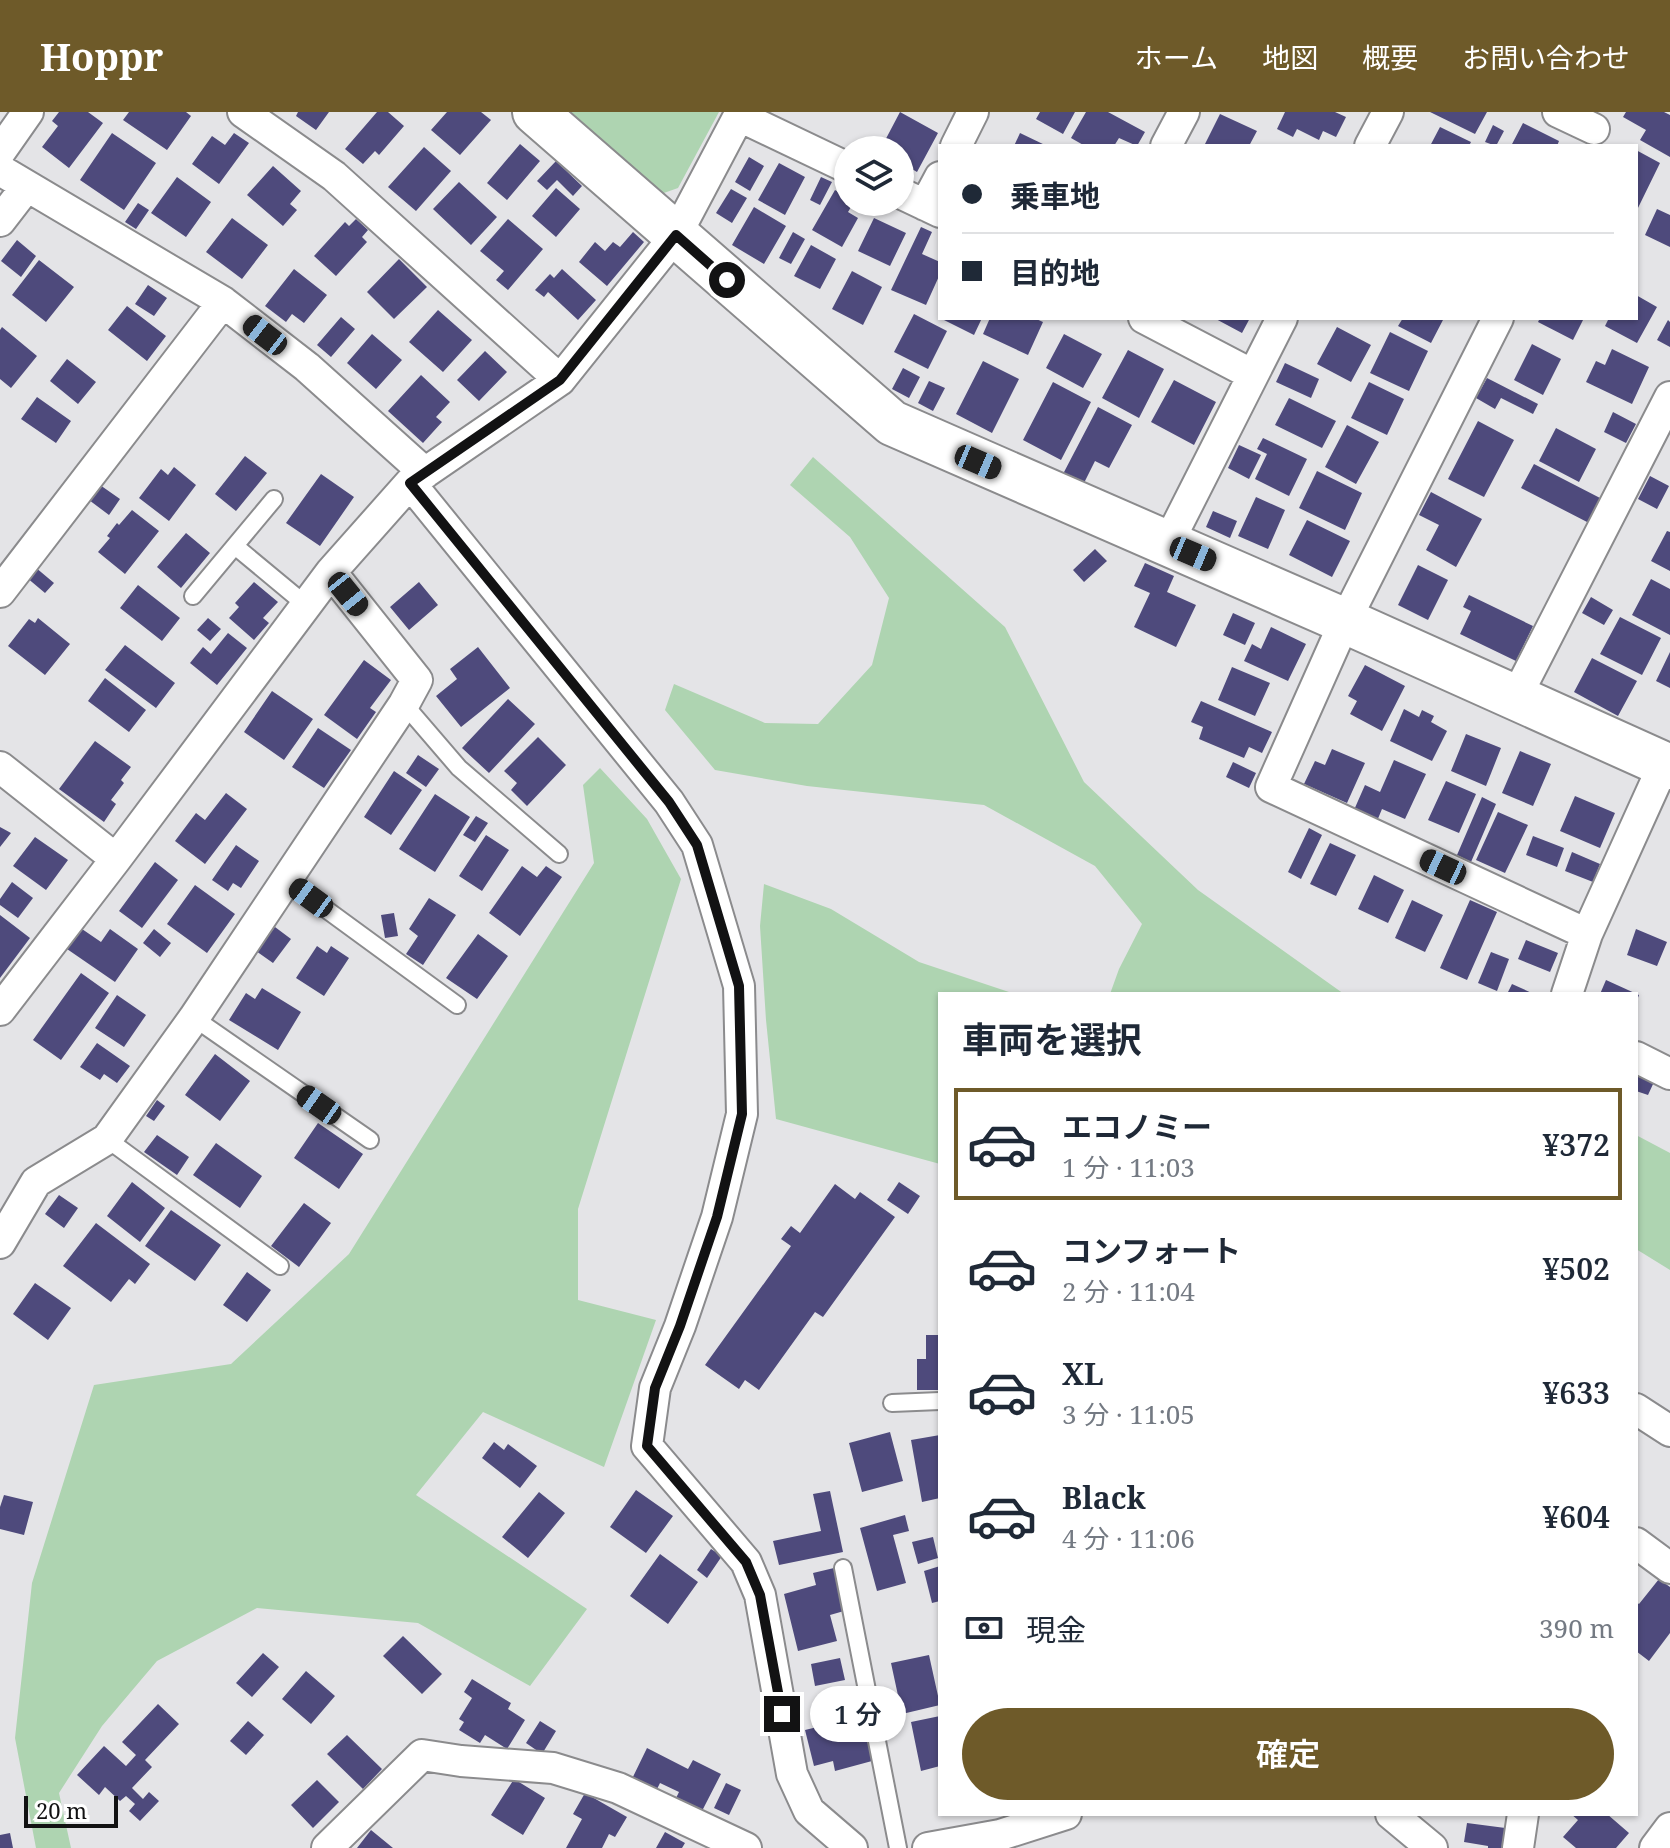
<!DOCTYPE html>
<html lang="ja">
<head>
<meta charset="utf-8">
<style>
	body { margin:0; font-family:"Noto Serif","Noto Sans JP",serif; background:#f6f6f7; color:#1f2937; height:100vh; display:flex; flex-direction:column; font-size:30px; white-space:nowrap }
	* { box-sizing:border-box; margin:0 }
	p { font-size:26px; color:#747a83 }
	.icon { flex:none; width:44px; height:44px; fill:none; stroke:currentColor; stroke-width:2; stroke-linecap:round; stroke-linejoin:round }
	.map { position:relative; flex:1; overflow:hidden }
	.drawer { position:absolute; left:938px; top:880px; width:700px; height:824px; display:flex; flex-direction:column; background:#fff; border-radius:0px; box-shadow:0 2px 6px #0004 }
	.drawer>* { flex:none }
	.top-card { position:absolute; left:938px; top:32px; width:700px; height:176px; border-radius:0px; box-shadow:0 2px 6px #0004; display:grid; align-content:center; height:176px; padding:0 24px; background:#fff }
	.tools { position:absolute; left:834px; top:24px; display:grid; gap:16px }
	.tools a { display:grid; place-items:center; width:80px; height:80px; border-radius:50%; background:#fff; box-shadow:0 2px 6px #0004; font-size:40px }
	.scale { position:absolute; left:24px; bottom:20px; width:94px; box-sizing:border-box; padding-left:8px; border:4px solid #121213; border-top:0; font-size:22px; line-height:28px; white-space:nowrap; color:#121213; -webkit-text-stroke:6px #fff; paint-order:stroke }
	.end { position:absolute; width:36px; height:36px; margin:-18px; border:10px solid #121213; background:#fff; box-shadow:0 0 0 4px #fff }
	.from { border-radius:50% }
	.bubble { position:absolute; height:56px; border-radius:28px; background:#fff; box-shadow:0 2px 6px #0004; font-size:26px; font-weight:600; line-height:56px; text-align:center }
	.car { position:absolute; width:24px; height:48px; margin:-24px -12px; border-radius:10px; box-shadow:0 0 6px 2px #0007; background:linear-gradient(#222 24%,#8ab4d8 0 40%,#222 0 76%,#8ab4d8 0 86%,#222 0) }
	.top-card b { display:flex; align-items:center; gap:28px; height:76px; font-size:30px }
	.top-card b+b { border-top:2px solid #e0e1e3 }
	.top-card i { width:20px; height:20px; background:#1f2937 }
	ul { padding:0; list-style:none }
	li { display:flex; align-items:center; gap:24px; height:112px; margin:0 16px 12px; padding:0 8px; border:4px solid transparent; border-radius:0px }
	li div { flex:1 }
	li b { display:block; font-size:30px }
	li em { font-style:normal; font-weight:600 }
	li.on { border-color:#6e5a29 }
	li>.icon { width:72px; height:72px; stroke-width:1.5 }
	h2 { padding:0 24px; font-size:36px; line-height:96px }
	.pay { display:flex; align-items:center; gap:20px; height:88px; padding:0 24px; font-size:30px }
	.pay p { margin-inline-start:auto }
	.cta { display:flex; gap:16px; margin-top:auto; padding:16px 24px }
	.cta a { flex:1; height:92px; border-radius:48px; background:#6e5a29; color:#fff; font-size:32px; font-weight:600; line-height:92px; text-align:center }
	header { display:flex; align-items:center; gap:48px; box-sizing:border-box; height:112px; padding:0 40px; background:#6e5a29; color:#fff }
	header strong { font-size:38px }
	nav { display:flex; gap:44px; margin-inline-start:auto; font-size:28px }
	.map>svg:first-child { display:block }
	.green { fill:#aed4b1 }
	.building { fill:#4e4a7c }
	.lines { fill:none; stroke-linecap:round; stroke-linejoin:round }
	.lane-casing { stroke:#8b8b8d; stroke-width:20 }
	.street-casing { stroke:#8b8b8d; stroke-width:34 }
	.secondary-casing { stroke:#8b8b8d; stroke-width:48 }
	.lane { stroke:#fff; stroke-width:16 }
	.street { stroke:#fff; stroke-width:30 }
	.secondary { stroke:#fff; stroke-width:44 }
	.route { stroke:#121213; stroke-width:10 }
</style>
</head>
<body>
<header>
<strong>Hoppr</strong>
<nav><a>ホーム</a><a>地図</a><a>概要</a><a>お問い合わせ</a></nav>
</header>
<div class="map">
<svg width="1670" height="1736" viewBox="0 0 1670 1736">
	<rect width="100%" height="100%" fill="#e4e4e7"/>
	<path class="green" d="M566,0H719L678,76L661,82Z
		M813,345L1005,515L1084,670L1198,778L1344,882H1110L1119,857L1142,812L1095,754L984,693L807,674L715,658L665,598L674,572L765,611L818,612L872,553L889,486L850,425L790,373Z
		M600,656L647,707L681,767L578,1097V1188L656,1208L604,1355L483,1300L416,1383L587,1497L530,1574L418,1511L257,1496L157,1549L102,1614L59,1681L71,1736H36L15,1626L32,1471L94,1273L231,1252L349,1142L594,751L583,673Z
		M764,772L831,797L919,850L1015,882H940V1052L776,1007L766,908L760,814Z
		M1636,1023L1670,1041V1158L1636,1137Z"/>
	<path class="building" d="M59,0H88L103,11L69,56L42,35L58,14L52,9Z
		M129,0H186L191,4L167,38L123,8Z
		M298,0H329L316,18L296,4Z
		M377,0H388L404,14L379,43L375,39L363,52L345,37Z
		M447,0H481L491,8L460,43L431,18Z
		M900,0L938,21L917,60L900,50V38H880Z
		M1040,0H1075L1063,22L1036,7Z
		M1086,0H1108L1145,20L1137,34L1119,26L1114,34H1085L1071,26Z
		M1285,0H1335L1346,5L1336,25L1323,19L1319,28L1297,17L1293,25L1277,17Z
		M1430,0H1487L1475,22Z
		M1626,0H1664L1670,3V45L1640,28L1646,18L1623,5Z
		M1220,2L1257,19L1249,34H1204Z
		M1523,11L1559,29L1557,34H1511Z
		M1493,13L1504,19L1496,34L1485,30Z
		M1440,15L1471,30L1469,34H1430Z
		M112,21L156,51L124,98L80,68Z
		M234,21L249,31L219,72L192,52L212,24L225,33Z
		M1020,21L1047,34H1014Z
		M520,32L540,49L507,88L487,71Z
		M424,35L451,59L416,99L388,75Z
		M1636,38L1660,51L1636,100Z
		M749,45L764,54L750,79L735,70Z
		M556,49L582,74L573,84L557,68L547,78L537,69Z
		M779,51L805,65L785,103L758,88Z
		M273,54L301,79L290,92L297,98L283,114L247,83Z
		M177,65L211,90L186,125L151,101Z
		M821,65L832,70L820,93L810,88Z
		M459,70L497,105L471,133L433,97Z
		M556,76L580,97L556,125L532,104Z
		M731,77L747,86L732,111L716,101Z
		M835,78L848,85V90H854L848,100L858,106L842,135L812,118Z
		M138,91L149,98L136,117L125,110Z
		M754,95L786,114L764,152L732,133Z
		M1657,97L1670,103V135L1645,123Z
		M232,106L268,133L242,167L206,140Z
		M874,106L906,121L890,154L858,139Z
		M356,107L368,118L362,125L367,130L336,164L314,144L345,110L349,114Z
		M508,107L543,137L508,178L496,168L504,159L480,139Z
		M921,115L932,120L922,142L940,150V162L926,193L891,178Z
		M633,120L644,130L607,174L579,150L595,130L605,139L613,130L620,135Z
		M793,120L805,127L791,152L779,146Z
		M17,128L36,144L21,165L1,149Z
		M811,133L836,147L820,177L794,164Z
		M399,147L427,175L394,207L367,180Z
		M39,148L74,175L46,210L12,183Z
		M294,157L327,183L304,211L292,202L286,210L265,194Z
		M562,157L596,188L578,208L548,180L544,185L535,178L550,162L554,166Z
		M852,159L882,175L863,213L832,197Z
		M148,173L167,186L154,204L135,192Z
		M1636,183L1657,195L1637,231L1605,214L1609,206H1636Z
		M127,194L166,224L147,249L108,218Z
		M438,198L472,228L443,260L409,230Z
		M914,202L947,219L928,257L894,240Z
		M341,205L355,217L331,245L317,233Z
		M940,206H982L974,223Z
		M990,206H1034L1043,210L1028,243L983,222Z
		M1214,206H1250L1242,221Z
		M1403,206H1444L1431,231L1398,214Z
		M1540,206H1584L1573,228L1538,210Z
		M1668,208L1670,210V235L1657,228Z
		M2,215L37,244L11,276L0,267V218Z
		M1337,215L1371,233L1351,270L1317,252Z
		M1390,220L1428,239L1409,279L1370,261Z
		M372,222L402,248L376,277L347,251Z
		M1064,222L1102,242L1083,276L1046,256Z
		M1532,232L1561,247L1543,283L1514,268Z
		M1612,237L1649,255L1632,292L1586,270L1596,249L1605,253Z
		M1128,238L1164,257L1139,306L1102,286Z
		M485,239L507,260L479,289L457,268Z
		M67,247L96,270L78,292L50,269Z
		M983,249L1019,267L992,321L956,302Z
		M1285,251L1319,267L1311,286L1276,270Z
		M903,256L920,265L909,286L892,277Z
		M421,263L450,290L436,305L442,310L423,331L388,299Z
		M1487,266L1538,292L1533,302L1501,286L1495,297L1476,286Z
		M1174,268L1216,290L1194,333L1151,310Z
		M929,269L945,276L933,299L918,291Z
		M1053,270L1091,290L1061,348L1023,328Z
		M1369,270L1404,287L1387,323L1351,306Z
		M37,285L71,309L56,331L21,307Z
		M1289,286L1336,309L1322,336L1275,313Z
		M1098,295L1132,313L1109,356L1095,349L1083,373L1063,362Z
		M1613,300L1636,312L1626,331L1604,320Z
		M1478,309L1514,328L1484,385L1448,367Z
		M1347,313L1379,330L1356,372L1325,355Z
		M1556,316L1596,337L1579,370L1539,349Z
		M1263,326L1307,347L1289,384L1255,367L1267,342L1257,337Z
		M1239,333L1261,343L1249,367L1228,356Z
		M245,344L267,361L236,399L215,382Z
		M1534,352L1602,387L1589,411L1521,376Z
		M174,355L196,373L169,409L139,386L161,357L168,363Z
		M1317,359L1362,381L1345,418L1299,396Z
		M321,362L354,385L320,434L286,411Z
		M1650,364L1669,374L1657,397L1638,387Z
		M100,373L120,387L109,403L89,388Z
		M1431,380L1482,407L1456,455L1426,438L1439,413L1419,403Z
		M1256,385L1285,398L1268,437L1238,424Z
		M132,398L159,419L125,462L98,440L110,426L107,424L117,411L119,413Z
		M1213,399L1237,409L1230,426L1206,415Z
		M1307,408L1350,429L1332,465L1289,443Z
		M1667,419L1670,420V459L1651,449Z
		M186,421L210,441L181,476L157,455Z
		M1095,437L1107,449L1084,470L1073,458Z
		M1145,451L1174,464L1167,480L1196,493L1176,535L1134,515L1150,481L1134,474Z
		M1418,453L1448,468L1428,508L1398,493Z
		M35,455L54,471L45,481L26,465Z
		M1651,467L1670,477V523L1632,503Z
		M254,470L278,490L263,506L269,511L254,528L229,506L239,495L235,491Z
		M419,470L438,493L409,518L390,495Z
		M138,473L180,506L162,529L120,496Z
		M1469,483L1533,514L1516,549L1460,522L1471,499L1463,495Z
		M1591,485L1613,498L1604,513L1582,501Z
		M1233,501L1255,511L1245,533L1223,523Z
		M1620,505L1661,526L1642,563L1600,542Z
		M38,506L70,532L45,563L8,534L29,507L35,511Z
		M208,506L221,517L210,529L197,518Z
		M1271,515L1306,532L1288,569L1244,549L1252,532L1261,537Z
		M228,521L247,536L217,573L190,551L203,535L211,542Z
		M125,533L175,571L156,596L105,558Z
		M478,535L510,576L461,615L436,584L457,567L450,557Z
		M1670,540V576L1656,569Z
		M1592,546L1637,569L1618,604L1574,580Z
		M364,548L391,568L370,596L376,600L357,627L324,603Z
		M1365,553L1405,574L1382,619L1350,602L1357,589L1348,584Z
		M1232,555L1270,571L1255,604L1218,588Z
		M105,566L146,598L129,620L88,589Z
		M272,579L313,607L284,648L244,620Z
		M508,587L535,612L489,661L462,636Z
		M1201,589L1272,620L1262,641L1249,635L1244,646L1199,627L1203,615L1191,610Z
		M1404,597L1419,605L1422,598L1434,604L1431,610L1447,619L1432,649L1390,629Z
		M318,616L351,638L324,676L292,655Z
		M1466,622L1501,636L1486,674L1451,659Z
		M538,625L566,653L527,694L511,678L517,671L504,659Z
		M95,629L131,655L121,668L124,671L111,688L116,692L104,710L59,677Z
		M1332,637L1365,651L1347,691L1304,672L1315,649L1325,653Z
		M1520,639L1551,652L1533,694L1502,681Z
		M418,643L439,657L426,675L406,661Z
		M1394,648L1426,662L1405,707L1382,697L1377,709L1354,698L1365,673L1380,680Z
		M1233,650L1256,661L1249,676L1226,665Z
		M394,659L422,678L391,723L364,705Z
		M1446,669L1476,682L1459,721L1428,708Z
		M226,681L247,697L205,752L175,729L196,701L205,708Z
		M435,682L470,705L435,760L399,737Z
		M1575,684L1615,701L1600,736L1560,719Z
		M1482,685L1496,692L1471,750L1457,743Z
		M1498,700L1528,713L1505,761L1476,748Z
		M476,704L488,711L475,730L463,723Z
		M0,715L11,721L0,735Z
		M1309,716L1322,723L1301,767L1288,760Z
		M486,723L509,738L482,779L459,764Z
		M1533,724L1564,736L1557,755L1526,743Z
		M35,725L68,748L46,778L13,754Z
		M1330,731L1356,743L1336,784L1310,772Z
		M236,733L259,749L241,776L233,771L228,779L212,768Z
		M1572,740L1600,752L1593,770L1565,759Z
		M155,750L178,768L142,816L119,799Z
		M522,754L537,765L546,754L562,765L520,824L489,801Z
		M1374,763L1404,778L1388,811L1358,797Z
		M12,770L33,786L18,806L0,793V787Z
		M195,773L235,802L207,841L167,812Z
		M429,786L456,803L423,853L406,842L418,824L409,817Z
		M1412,788L1443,803L1425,840L1395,826Z
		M1470,788L1497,800L1467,868L1440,856Z
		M394,801L398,824L385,826L381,803Z
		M0,803L30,826L0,866Z
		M275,815L291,827L273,851L256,839Z
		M82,817L101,830L110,817L138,837L115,870L67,837Z
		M154,817L171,831L160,845L143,831Z
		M1636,817L1667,830L1657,854L1627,843Z
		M478,822L508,844L477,887L446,866Z
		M1526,828L1558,841L1550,860L1518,847Z
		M317,834L327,841L331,834L349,846L324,884L296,866Z
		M1491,840L1509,847L1497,879L1478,871Z
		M81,861L109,881L61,948L33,928Z
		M1606,868L1639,883L1636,891V882H1600Z
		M1512,872L1534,882H1507Z
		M262,876L301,900L278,938L229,908L246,881L255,887Z
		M117,883L146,903L124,935L95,916Z
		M97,931L130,954L117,971L104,962L100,968L80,955Z
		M215,942L250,969L220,1009L185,983Z
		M1636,964L1654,970L1648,983L1636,979Z
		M157,988L165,994L154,1009L146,1004Z
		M318,1011L363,1042L339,1077L294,1046Z
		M157,1023L189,1045L177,1063L144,1040Z
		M216,1031L262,1064L240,1096L193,1063Z
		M132,1070L165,1096L140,1130L107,1104Z
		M899,1070L920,1084L908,1102L887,1088Z
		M835,1072L855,1087L860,1080L895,1105L823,1205L815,1200L759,1278L745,1268L739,1277L705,1253L791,1134L781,1127L791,1114L800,1121Z
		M59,1083L78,1096L64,1116L45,1102Z
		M304,1091L331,1111L299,1155L271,1134Z
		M171,1098L221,1133L195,1169L145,1134Z
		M96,1111L150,1152L135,1172L129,1167L111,1190L63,1154Z
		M247,1160L271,1178L247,1210L223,1193Z
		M35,1171L71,1196L48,1228L13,1202Z
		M926,1223H940V1278H917V1247H926Z
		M890,1320L903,1369L862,1380L849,1331Z
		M940,1323V1386L922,1390L911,1328Z
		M494,1330L504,1338L508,1332L537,1354L520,1376L482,1346Z
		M636,1378L673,1404L646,1441L610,1415Z
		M830,1379L843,1440L779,1453L773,1429L821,1419L813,1382Z
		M539,1380L565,1401L528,1446L502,1425Z
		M4,1383L33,1390L24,1423L0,1417V1395Z
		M905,1403L909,1419L893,1423L906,1471L877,1479L860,1416Z
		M933,1425L938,1446L918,1452L912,1430Z
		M711,1437L722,1444L707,1466L697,1458Z
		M660,1442L698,1470L668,1512L630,1484Z
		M940,1454V1489L932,1491L924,1459Z
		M834,1456L844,1499L830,1503L837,1529L798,1539L784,1482L816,1473L813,1461Z
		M1659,1467L1670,1475V1521L1649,1549L1636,1539V1490L1639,1492Z
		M403,1524L442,1562L422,1582L383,1544Z
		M263,1541L279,1555L252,1585L236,1571Z
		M929,1543L940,1593L902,1602L891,1551Z
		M840,1546L845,1568L815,1574L811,1552Z
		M306,1559L335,1584L311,1612L282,1587Z
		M472,1567L511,1591L508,1597L525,1608L507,1637L485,1623L480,1631L459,1618L464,1610L459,1607L472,1586L464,1580Z
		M158,1592L179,1612L145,1648L152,1655L132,1676L143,1687L149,1680L159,1689L140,1709L129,1699L135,1692L126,1684L120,1689L105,1675L99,1683L77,1663L104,1634L126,1654L136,1643L122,1630Z
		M940,1604V1654L921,1659L911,1610Z
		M850,1607L852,1614L863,1611L872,1649L835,1659L833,1649L814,1654L805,1618Z
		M248,1609L264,1623L246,1643L230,1629Z
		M540,1609L556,1619L542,1642L526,1631Z
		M347,1623L382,1657L363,1677L327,1642Z
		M647,1636L688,1657L693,1648L721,1662L702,1699L676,1686L679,1680L660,1671L654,1683L630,1671Z
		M514,1667L545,1686L523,1723L491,1703Z
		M317,1668L339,1690L313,1716L291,1693Z
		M726,1671L741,1678L729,1703L714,1696Z
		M585,1681L627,1705L615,1725L609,1722L602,1736H566L582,1707L573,1702Z
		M1571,1702H1607L1629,1721L1616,1736H1576L1563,1725L1578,1708Z
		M1467,1711L1513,1717L1510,1736H1488V1734L1464,1730Z
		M371,1718L393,1736H357Z
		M665,1720L685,1731L682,1736H656Z
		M10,1721L13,1736H0V1723Z"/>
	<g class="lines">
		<g class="lane-casing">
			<path id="lane" d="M235,434L306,493
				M193,484L274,387
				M404,592L459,656L559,742
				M286,768L457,893
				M194,906L370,1028
				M107,1027L280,1154
				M892,1291L940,1289
				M843,1456L898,1736"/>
		</g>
		<g class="street-casing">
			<path id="street" d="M243,0L334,64L560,268
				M1558,0L1594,17
				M739,4L848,56
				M956,34L973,0
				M1166,34L1184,0
				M1370,34L1388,0
				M0,40L28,0
				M0,58L223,190L307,255L425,361
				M900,81L940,100
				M925,93L940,65
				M0,109L27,74
				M1144,206L1253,263
				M1498,206L1345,509L1271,675L1587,822
				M410,371L669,690L697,733L739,874L742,1002L717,1105L680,1214L655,1276L647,1334L746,1450L760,1483L792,1662L809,1699L852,1736
				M1168,431L1282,206
				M0,480L223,190
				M1516,585L1670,285
				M0,655L116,747
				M1567,882L1587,822L1664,652
				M0,898L116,747L331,460L410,371L560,268L676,123L741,0
				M1636,945L1670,962
				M0,1131L36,1070L107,1027L194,906L404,592L417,568L331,460
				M1636,1297L1670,1319
				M1636,1431L1670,1456
				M1391,1702L1432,1736
				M327,1736L422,1643L461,1649L553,1656L618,1676L746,1736
				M928,1736L1000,1723L1066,1702
				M1518,1736L1523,1702
				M1655,1736L1670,1716"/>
		</g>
		<g class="secondary-casing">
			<path id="secondary" d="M535,0L892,311L1345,509L1670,655"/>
		</g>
		<use href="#lane" class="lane"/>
		<use href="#street" class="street"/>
		<use href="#secondary" class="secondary"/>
	</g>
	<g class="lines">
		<path class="route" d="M727,168L676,123L560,268L410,371L669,690L697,733L739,874L742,1002L717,1105L680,1214L655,1276L647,1334L746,1450L760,1483L782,1602"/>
	</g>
</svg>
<div class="tools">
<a><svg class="icon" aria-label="layers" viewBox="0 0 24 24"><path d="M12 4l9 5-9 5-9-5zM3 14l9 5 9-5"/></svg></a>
</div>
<div class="scale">20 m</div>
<i class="end from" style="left:727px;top:168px"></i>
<i class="end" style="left:782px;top:1602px"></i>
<div class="bubble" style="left:810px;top:1574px;width:96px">1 分</div>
<i class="car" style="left:265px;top:223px;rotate:308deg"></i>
<i class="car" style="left:978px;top:350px;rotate:113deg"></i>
<i class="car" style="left:1193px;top:442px;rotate:113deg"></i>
<i class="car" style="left:348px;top:482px;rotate:141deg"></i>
<i class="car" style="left:1443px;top:755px;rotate:295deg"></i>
<i class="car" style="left:311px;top:786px;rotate:306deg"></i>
<i class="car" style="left:319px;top:993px;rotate:305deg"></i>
<div class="top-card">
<b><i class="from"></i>乗車地</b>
<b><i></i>目的地</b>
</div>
<section class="drawer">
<h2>車両を選択</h2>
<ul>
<li class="on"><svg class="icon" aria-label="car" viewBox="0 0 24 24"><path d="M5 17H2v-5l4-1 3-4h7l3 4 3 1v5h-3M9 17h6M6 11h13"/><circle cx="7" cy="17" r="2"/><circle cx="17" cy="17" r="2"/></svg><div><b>エコノミー</b><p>1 分 · 11:03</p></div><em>¥372</em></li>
<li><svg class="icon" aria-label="car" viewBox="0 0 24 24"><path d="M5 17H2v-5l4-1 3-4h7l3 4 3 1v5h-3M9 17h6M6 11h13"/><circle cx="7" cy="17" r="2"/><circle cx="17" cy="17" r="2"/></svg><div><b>コンフォート</b><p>2 分 · 11:04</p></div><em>¥502</em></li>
<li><svg class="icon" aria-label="car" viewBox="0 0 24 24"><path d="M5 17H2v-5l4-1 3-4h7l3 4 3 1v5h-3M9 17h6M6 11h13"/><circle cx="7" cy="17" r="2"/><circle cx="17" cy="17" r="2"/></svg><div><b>XL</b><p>3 分 · 11:05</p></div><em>¥633</em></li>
<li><svg class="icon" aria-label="car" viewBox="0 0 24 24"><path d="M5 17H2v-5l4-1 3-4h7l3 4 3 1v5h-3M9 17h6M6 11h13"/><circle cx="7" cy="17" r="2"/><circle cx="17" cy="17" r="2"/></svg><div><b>Black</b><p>4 分 · 11:06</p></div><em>¥604</em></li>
</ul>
<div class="pay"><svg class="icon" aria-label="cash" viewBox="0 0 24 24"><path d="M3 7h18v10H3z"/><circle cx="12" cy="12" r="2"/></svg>現金<p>390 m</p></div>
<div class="cta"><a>確定</a></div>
</section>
</div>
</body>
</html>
